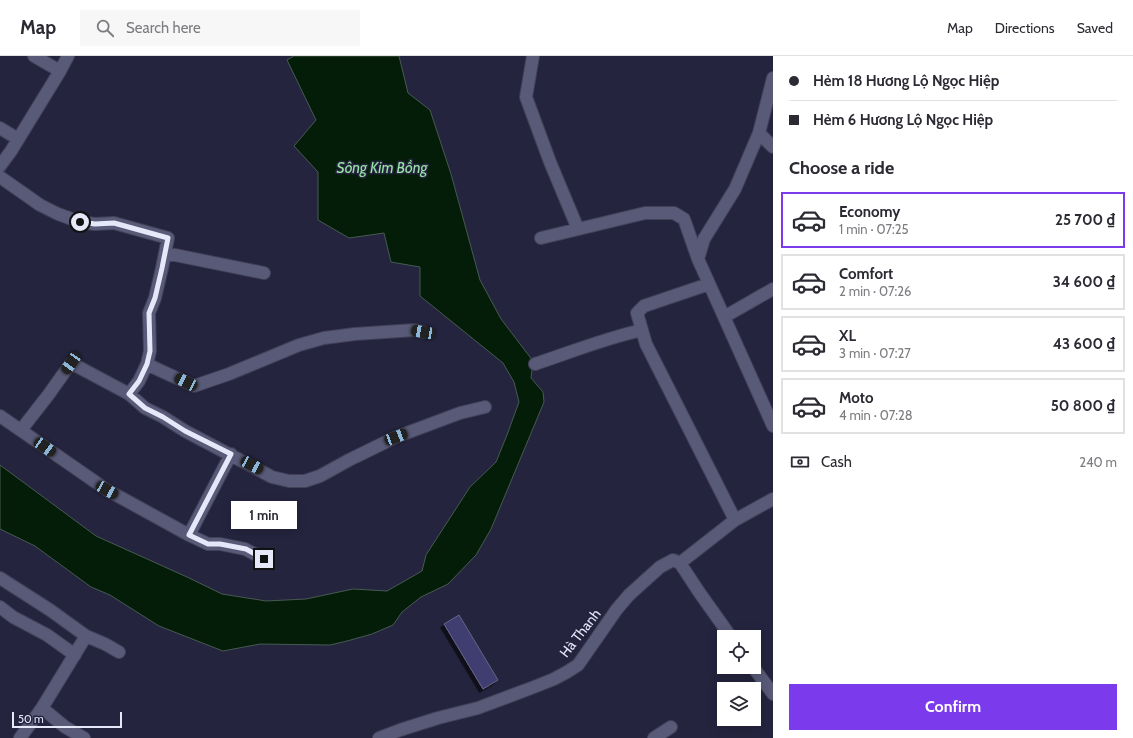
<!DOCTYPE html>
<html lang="en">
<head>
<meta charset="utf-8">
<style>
	body { margin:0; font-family:Cabin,sans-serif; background:#f7f7f7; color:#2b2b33; height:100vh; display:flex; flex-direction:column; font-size:15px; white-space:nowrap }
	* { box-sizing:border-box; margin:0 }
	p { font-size:13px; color:#7c7c81 }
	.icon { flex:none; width:22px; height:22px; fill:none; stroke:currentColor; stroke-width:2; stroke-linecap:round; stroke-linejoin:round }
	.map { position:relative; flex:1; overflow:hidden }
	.details { display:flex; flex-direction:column; background:#fff; width:360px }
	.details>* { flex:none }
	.guide { display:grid; align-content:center; height:88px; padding:0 16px; background:#fff }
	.tools { position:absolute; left:717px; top:574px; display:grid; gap:8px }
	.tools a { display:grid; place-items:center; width:44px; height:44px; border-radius:0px; background:#fff; box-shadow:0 2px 10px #0003; font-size:20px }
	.scale { position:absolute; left:12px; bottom:10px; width:110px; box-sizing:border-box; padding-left:4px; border:2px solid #e6e7f9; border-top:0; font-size:11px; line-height:14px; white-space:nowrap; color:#e6e7f9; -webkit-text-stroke:3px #25243f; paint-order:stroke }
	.end { position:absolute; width:18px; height:18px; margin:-9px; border:5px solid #e6e7f9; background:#111; box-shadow:0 0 0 2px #111 }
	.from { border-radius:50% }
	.bubble { position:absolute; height:28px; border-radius:0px; background:#fff; box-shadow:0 2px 10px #0003; font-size:13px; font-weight:800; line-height:28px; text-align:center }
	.car { position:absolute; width:12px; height:24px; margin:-12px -6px; border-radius:5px; box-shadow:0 0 3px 1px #0007; background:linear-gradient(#222 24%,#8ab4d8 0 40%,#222 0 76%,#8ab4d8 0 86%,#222 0) }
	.guide b { display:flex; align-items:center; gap:14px; height:38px; font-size:15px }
	.guide b+b { border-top:1px solid #e1e1e2 }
	.guide i { width:10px; height:10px; background:#2b2b33 }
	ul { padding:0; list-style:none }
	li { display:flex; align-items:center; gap:12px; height:56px; margin:0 8px 6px; padding:0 8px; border:2px solid #e1e1e2; border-radius:0px }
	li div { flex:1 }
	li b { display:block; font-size:15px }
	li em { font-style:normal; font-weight:800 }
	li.current { border-color:#7c3aed }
	li>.icon { width:36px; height:36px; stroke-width:1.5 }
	h2 { padding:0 16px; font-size:18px; line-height:48px }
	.pay { display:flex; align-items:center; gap:10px; height:44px; padding:0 16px; font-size:15px }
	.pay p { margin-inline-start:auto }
	.cta { display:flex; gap:8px; margin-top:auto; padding:8px 16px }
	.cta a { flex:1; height:46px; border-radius:0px; background:#7c3aed; color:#fff; font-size:16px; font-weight:800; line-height:46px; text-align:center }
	header { display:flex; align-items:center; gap:24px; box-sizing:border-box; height:56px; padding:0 20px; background:#fff; border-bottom:1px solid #e1e1e2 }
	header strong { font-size:19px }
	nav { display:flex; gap:22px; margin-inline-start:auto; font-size:14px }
	.search { width:280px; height:36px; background:#f7f7f7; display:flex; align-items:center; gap:10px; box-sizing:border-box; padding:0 14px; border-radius:0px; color:#7c7c81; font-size:15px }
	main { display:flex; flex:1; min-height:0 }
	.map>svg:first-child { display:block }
	.water { fill:#031d09; stroke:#475a51 }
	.building { fill:#3f3c70; stroke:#656685; filter:url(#shadow) }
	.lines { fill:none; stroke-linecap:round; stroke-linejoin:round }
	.minor-casing { stroke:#424158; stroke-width:14 }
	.minor { stroke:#595a78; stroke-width:12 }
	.route { stroke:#e6e7f9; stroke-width:5 }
	.labels { text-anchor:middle; stroke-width:3; stroke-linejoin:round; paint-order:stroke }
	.street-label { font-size:14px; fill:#e6e7f9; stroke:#25243f }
	.water-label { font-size:15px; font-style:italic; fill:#98e5a5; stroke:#25243f }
</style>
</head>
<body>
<header>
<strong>Map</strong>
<div class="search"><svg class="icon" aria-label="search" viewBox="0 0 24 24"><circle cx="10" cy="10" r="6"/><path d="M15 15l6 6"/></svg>Search here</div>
<nav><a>Map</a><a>Directions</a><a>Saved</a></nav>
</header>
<main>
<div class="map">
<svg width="773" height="682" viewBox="0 0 773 682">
	<defs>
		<filter id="shadow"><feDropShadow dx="-3.5" dy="3.5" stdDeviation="0" flood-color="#0009"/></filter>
	</defs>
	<rect width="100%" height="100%" fill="#25243f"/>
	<path class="water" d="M294,0H399L408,37L430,54L451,118L480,224L501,263L533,305L531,322L543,336L544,346L491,473L476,499L448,528L421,541L402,556L393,569L372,578L347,585L330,589L260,588L223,595L159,570L110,539L91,531L35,490L0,473V409L96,480L187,521L222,538L266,545L306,543L353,533L387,535L422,515L426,499L470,431L496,406L507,379L519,346L514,326L503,307L420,240V211L391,206L384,177L349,182L318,164V116L294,90L316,64L287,4Z"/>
	<path class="building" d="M459,559L498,624L483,633L444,568Z"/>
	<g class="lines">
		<g class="minor-casing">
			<path id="minor" d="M34,0L60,15
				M533,0L526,41L550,106L578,173
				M773,22L759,77L735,133L704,183L698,203L773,370
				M0,72L18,83
				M759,77L773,91
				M0,110L11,95L60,15L68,0
				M0,121L40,149L58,158L80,166L95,168L114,167L168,182L162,212L155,242L149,257L150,295L147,308L139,325L129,338L71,307L49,338L21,374
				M541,182L645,157H674L684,163L698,203
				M165,197L264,217
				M709,228L644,250L637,257L646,288L684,363L735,464
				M724,261L773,233
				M147,308C162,316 178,322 194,330L229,318L299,289L324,282L355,278L415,274L423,276
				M535,308C571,296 606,282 642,274
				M129,338L145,352L163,361L185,375L272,421L289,425H305L320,420L349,404L396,381L460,357L485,351
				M0,360L107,434L189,479L208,488H220L245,493L264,503
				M189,479L231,398
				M680,507L735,464L773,443
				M0,522L50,554L86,580
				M0,551L13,561L47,579L75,599
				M753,611L773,638
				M42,652L65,671L84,682
				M20,682L42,652L86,580L105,588L119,596
				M379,682L400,674L438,662L478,652L534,631L554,623L567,616L578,609L617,553L629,539L660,511L673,504L680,507L699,536L731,581
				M654,682L671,671"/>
		</g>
		<use href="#minor" class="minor"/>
	</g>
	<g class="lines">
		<path class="route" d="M80,166L95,168L114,167L168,182L162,212L155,242L149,257L150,295L147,308L139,325L129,338L145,352L163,361L185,375L231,398L189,479L208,488H220L246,493L264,503"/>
	</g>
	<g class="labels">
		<g class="street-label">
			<text transform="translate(580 577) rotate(-52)" y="5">Hà Thanh</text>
		</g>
		<g class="water-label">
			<text x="382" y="117">Sông Kim Bồng</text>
		</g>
	</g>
</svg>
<div class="tools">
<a><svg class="icon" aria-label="locate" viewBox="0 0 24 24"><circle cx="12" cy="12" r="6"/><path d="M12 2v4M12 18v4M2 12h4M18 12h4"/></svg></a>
<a><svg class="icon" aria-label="layers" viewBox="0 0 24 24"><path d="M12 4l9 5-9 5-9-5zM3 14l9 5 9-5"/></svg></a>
</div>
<div class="scale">50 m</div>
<i class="end from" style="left:80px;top:166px"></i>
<i class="end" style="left:264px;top:503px"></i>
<div class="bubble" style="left:231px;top:445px;width:66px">1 min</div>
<i class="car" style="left:423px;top:276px;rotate:280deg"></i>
<i class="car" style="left:71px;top:307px;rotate:215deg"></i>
<i class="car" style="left:186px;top:326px;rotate:297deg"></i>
<i class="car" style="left:396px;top:381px;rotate:69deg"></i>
<i class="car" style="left:45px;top:391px;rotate:125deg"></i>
<i class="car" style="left:252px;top:409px;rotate:118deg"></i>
<i class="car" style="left:107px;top:434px;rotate:119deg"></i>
</div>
<section class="details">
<div class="guide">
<b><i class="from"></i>Hẻm 18 Hương Lộ Ngọc Hiệp</b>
<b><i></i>Hẻm 6 Hương Lộ Ngọc Hiệp</b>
</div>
<h2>Choose a ride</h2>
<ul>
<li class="current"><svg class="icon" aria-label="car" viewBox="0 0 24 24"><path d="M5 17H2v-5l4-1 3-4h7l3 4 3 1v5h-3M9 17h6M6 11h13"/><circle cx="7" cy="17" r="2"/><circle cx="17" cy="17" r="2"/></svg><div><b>Economy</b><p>1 min · 07:25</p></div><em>25 700 ₫</em></li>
<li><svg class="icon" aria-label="car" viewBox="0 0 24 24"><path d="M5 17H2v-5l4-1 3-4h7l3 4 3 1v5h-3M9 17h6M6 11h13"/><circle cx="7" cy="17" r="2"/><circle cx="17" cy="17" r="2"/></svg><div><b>Comfort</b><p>2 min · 07:26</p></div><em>34 600 ₫</em></li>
<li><svg class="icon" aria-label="car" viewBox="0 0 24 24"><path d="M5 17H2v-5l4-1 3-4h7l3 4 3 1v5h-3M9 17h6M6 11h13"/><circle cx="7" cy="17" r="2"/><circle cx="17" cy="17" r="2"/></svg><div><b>XL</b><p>3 min · 07:27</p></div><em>43 600 ₫</em></li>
<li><svg class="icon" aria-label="car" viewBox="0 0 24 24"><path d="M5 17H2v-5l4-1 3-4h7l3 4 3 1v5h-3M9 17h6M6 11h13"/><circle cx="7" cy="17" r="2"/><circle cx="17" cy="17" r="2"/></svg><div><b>Moto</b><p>4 min · 07:28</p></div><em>50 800 ₫</em></li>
</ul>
<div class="pay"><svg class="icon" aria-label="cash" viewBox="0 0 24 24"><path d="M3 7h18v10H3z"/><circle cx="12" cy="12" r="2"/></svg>Cash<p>240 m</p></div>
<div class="cta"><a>Confirm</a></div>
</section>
</main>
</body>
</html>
